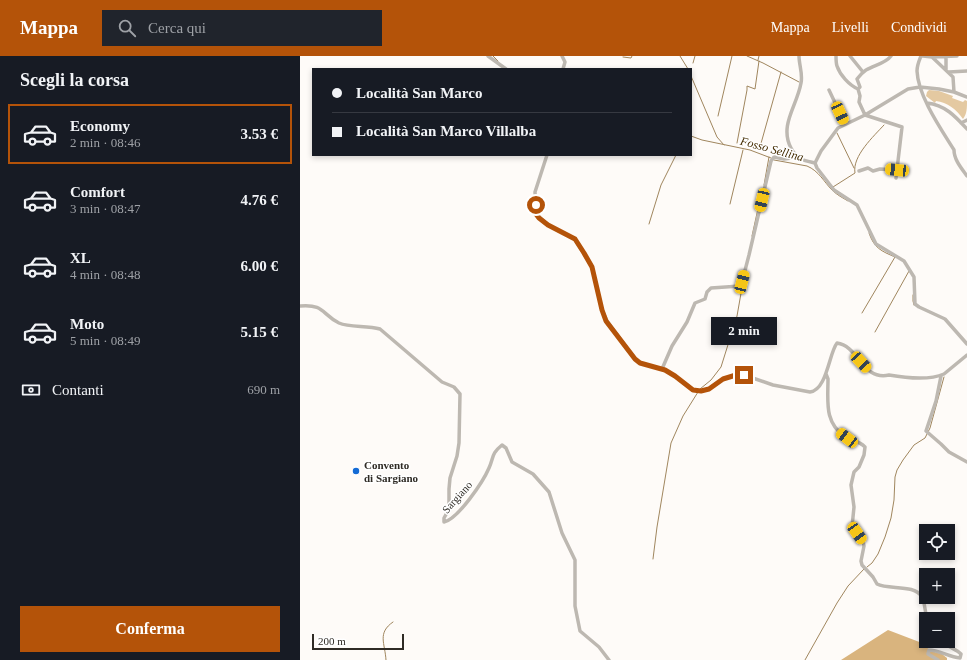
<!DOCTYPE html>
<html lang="it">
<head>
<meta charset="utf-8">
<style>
	body { margin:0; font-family:Georgia,serif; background:#20242c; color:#f1f3f6; height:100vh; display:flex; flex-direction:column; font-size:15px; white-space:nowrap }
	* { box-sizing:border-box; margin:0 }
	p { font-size:13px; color:#9ea1a6 }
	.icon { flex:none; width:22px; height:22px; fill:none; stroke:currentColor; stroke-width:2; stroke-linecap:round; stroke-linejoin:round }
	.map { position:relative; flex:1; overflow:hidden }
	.details { display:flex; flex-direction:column; background:#171b24; width:300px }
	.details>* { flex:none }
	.banner { position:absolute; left:12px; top:12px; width:380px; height:88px; border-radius:0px; box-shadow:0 2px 6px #0003; display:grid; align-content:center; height:88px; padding:0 20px; background:#171b24 }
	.tools { position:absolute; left:619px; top:468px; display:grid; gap:8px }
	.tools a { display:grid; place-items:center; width:36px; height:36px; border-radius:0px; background:#171b24; box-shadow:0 2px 6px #0003; font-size:20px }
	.scale { position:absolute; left:12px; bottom:10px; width:92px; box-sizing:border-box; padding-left:4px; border:2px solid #2f2b25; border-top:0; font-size:11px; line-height:14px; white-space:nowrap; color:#2f2b25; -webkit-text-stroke:3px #fff; paint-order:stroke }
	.end { position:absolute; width:18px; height:18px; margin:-9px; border:5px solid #b45309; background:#fff; box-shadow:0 0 0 2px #fff }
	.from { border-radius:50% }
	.bubble { position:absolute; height:28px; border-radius:0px; background:#171b24; box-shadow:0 2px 6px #0003; font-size:13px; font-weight:800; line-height:28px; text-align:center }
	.car { position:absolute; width:12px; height:24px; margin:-12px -6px; border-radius:5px; box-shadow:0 0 3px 1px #0007; background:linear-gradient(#f5c518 24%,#345 0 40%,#f5c518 0 76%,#345 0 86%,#f5c518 0) }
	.banner b { display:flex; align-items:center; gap:14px; height:38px; font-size:15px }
	.banner b+b { border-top:1px solid #363941 }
	.banner i { width:10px; height:10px; background:#f1f3f6 }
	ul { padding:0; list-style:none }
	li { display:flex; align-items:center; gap:12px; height:60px; margin:0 8px 6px; padding:0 12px; border:2px solid transparent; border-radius:0px }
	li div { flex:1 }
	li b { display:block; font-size:15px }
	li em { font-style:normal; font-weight:800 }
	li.current { border-color:#b45309 }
	li>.icon { width:36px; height:36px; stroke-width:1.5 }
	h2 { padding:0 20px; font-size:18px; line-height:48px }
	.pay { display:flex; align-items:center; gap:10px; height:44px; padding:0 20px; font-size:15px }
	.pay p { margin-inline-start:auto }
	.primary-button { display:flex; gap:8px; margin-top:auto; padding:8px 20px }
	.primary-button a { flex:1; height:46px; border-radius:0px; background:#b45309; color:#fff; font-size:16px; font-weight:800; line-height:46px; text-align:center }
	header { display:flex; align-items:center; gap:24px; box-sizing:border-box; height:56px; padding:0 20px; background:#b45309; color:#fff }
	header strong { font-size:19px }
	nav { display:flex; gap:22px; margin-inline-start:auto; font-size:14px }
	.search { width:280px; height:36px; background:#20242c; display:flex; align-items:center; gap:10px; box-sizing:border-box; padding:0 14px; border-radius:0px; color:#9ea1a6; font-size:15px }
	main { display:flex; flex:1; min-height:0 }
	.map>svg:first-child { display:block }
	.green { fill:#e4c9a1 }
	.forest { fill:#d9b47e }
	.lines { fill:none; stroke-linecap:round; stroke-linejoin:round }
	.stream { stroke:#a0865e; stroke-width:1 }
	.minor { stroke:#bdb8b1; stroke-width:3.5 }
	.route { stroke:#b45309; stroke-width:5 }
	.poi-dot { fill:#146bd5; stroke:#fff; stroke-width:1.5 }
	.labels { text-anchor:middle; stroke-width:3; stroke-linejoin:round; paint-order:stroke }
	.poi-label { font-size:11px; font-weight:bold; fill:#2f2b25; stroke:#fff; text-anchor:start }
	.street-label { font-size:11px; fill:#2f2b25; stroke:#fff }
	.water-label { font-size:12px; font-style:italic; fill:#432b00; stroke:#fff }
</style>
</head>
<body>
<header>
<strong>Mappa</strong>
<div class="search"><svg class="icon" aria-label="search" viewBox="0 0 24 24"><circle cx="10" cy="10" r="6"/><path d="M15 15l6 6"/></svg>Cerca qui</div>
<nav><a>Mappa</a><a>Livelli</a><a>Condividi</a></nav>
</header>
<main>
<section class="details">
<h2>Scegli la corsa</h2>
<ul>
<li class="current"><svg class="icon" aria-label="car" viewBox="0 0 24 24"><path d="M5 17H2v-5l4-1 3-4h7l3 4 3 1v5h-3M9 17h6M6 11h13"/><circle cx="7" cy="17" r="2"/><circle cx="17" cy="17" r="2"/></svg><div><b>Economy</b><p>2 min · 08:46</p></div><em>3.53 €</em></li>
<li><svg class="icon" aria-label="car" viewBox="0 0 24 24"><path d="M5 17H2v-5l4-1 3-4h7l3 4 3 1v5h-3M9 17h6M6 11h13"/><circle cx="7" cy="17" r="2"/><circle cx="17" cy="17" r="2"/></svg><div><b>Comfort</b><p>3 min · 08:47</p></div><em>4.76 €</em></li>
<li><svg class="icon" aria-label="car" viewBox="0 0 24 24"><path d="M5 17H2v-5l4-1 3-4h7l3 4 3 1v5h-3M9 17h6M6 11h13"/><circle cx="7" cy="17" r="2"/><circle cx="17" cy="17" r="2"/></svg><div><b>XL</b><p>4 min · 08:48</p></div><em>6.00 €</em></li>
<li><svg class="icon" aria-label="car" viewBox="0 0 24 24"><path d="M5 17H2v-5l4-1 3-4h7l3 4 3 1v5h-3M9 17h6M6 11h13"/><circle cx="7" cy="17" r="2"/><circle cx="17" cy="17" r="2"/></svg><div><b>Moto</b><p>5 min · 08:49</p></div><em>5.15 €</em></li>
</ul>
<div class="pay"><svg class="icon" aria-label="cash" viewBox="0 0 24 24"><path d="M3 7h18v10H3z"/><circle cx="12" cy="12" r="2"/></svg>Contanti<p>690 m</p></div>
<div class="primary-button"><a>Conferma</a></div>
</section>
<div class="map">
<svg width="667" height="604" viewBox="0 0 667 604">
	<rect width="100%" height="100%" fill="#fefbf8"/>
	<path class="green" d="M629,34L639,35L653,40L652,42L663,46L665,44L667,45C667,52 667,58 663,63C657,54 647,46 636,45L635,47L626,40L627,36Z"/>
	<path class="forest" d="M588,574L622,587L631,595L642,598L647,602V604H541Z"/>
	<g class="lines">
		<path class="stream" d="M193,0L198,5
			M380,0L388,13
			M447,0L463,7L499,26
			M323,1L331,2L332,0
			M458,4L459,0
			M393,7L395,0
			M391,20L417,81L424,89
			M418,60L432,0
			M537,77L554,112
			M391,80L402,84L450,94L471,102
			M437,87L447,34V30L455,33L459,5
			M460,91L481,16
			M474,104L507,110C519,115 524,126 532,134C537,139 543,142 548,145
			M464,129L469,101
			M533,131L555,117C552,100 574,80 584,69
			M430,148L443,94
			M349,168L361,129L376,99
			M569,177C574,192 581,195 595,201
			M452,180L459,148
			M613,239V245L614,249
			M562,257L595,201
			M575,276L609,215
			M400,333L411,324L421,311L437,260L443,226
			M353,503L357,471L371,387L383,360L398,336
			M567,511L572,507L578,498L585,481L591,462L594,444L595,421L597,414L603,404L614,389L625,382L630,372L644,321
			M86,604C85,587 77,577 93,566
			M505,604L537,547L548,530L564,513"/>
		<path class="minor" d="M188,0L206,13
			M262,0L265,6L263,13
			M499,0C499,9 503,18 501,27C497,50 479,69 491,92C493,96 496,100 501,103C505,105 511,106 515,107
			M536,0C536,3 536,7 537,10C540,19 549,29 558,33L560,31L557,23C560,19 563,16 566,14C575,9 586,7 591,0
			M550,0L563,16
			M621,0C619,5 617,9 617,15C618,40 641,73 654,94C654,104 662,113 667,120
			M623,0L632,1L653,21L654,36
			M632,1L657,0
			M646,1V13
			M649,16L667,15
			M558,33L560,40L559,46L565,59L602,71L596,122
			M529,34L545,68
			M627,47C645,49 655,60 667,73
			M661,67L667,64
			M247,99L235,136L236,158L248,169L275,183L292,211L302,254L307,265L335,303L340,307L365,314L375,320L393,334L401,335L409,333L423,323L436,319H444L473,329L510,336C527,334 529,297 537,287C559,290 562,325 589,319C606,322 628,325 644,318L667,299
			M515,107L517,112L534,134L557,149L576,188L604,205L614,221L615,248L619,251L645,263L667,288
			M515,107L521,95L538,72L565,59L608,33L620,31L639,33L654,36L667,41
			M559,115L568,112L573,115L580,113L597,114
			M0,250C25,248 21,258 39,267C50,272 67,269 80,273L142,326L154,331L160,338L159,387L157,400L150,422L149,433V453L144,462V466C158,463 183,426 189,412C194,401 191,398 202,389L206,392L212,406L233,418L249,436L262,477L275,504V550L280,575L299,591L309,604
			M362,313L372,290L387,266L395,247L405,243L407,236L411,232L440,230L442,226L449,199L471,105L474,101L484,103L492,102L494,98
			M526,318L528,323C528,346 524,366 545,381C553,386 558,384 565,391L564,399L559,411L554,416L551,429L554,451L552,471L563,485L564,490L561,505L562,509L573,521L577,528C589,534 615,528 622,541C625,547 625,556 627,563
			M641,320L636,345L626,375L641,388L649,396L667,406
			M638,604L628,598L629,594C639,594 649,601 660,602L661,598C655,592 648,592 643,585"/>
	</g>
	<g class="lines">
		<path class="route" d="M236,149V158L239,162L248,169L275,183L284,197L292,211L302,254L306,265L335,303L340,307L365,314L375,320L393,334L401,335L409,333L423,323L436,319H444"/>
	</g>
	<circle class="poi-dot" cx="56" cy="415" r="4"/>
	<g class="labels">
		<g class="poi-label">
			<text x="64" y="413">Convento<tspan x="64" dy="13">di Sargiano</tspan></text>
		</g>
		<g class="street-label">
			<text transform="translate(157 441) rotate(-48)" y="4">Sargiano</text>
		</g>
		<g class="water-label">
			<text transform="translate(472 93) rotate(15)" y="4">Fosso Sellina</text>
		</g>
	</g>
</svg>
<div class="tools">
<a><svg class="icon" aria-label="locate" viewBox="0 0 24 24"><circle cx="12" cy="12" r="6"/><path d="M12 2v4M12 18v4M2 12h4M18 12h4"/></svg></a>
<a>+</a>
<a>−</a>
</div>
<div class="scale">200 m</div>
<i class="end from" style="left:236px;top:149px"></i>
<i class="end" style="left:444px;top:319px"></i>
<div class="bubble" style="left:411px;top:261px;width:66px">2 min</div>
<i class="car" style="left:540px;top:57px;rotate:155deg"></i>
<i class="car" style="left:597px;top:114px;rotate:276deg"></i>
<i class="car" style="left:462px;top:144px;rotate:193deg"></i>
<i class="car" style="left:442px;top:226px;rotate:14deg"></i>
<i class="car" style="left:561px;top:306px;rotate:137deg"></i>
<i class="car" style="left:547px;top:382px;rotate:307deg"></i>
<i class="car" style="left:557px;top:477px;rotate:145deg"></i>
<div class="banner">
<b><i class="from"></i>Località San Marco</b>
<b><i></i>Località San Marco Villalba</b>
</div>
</div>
</main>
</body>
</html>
